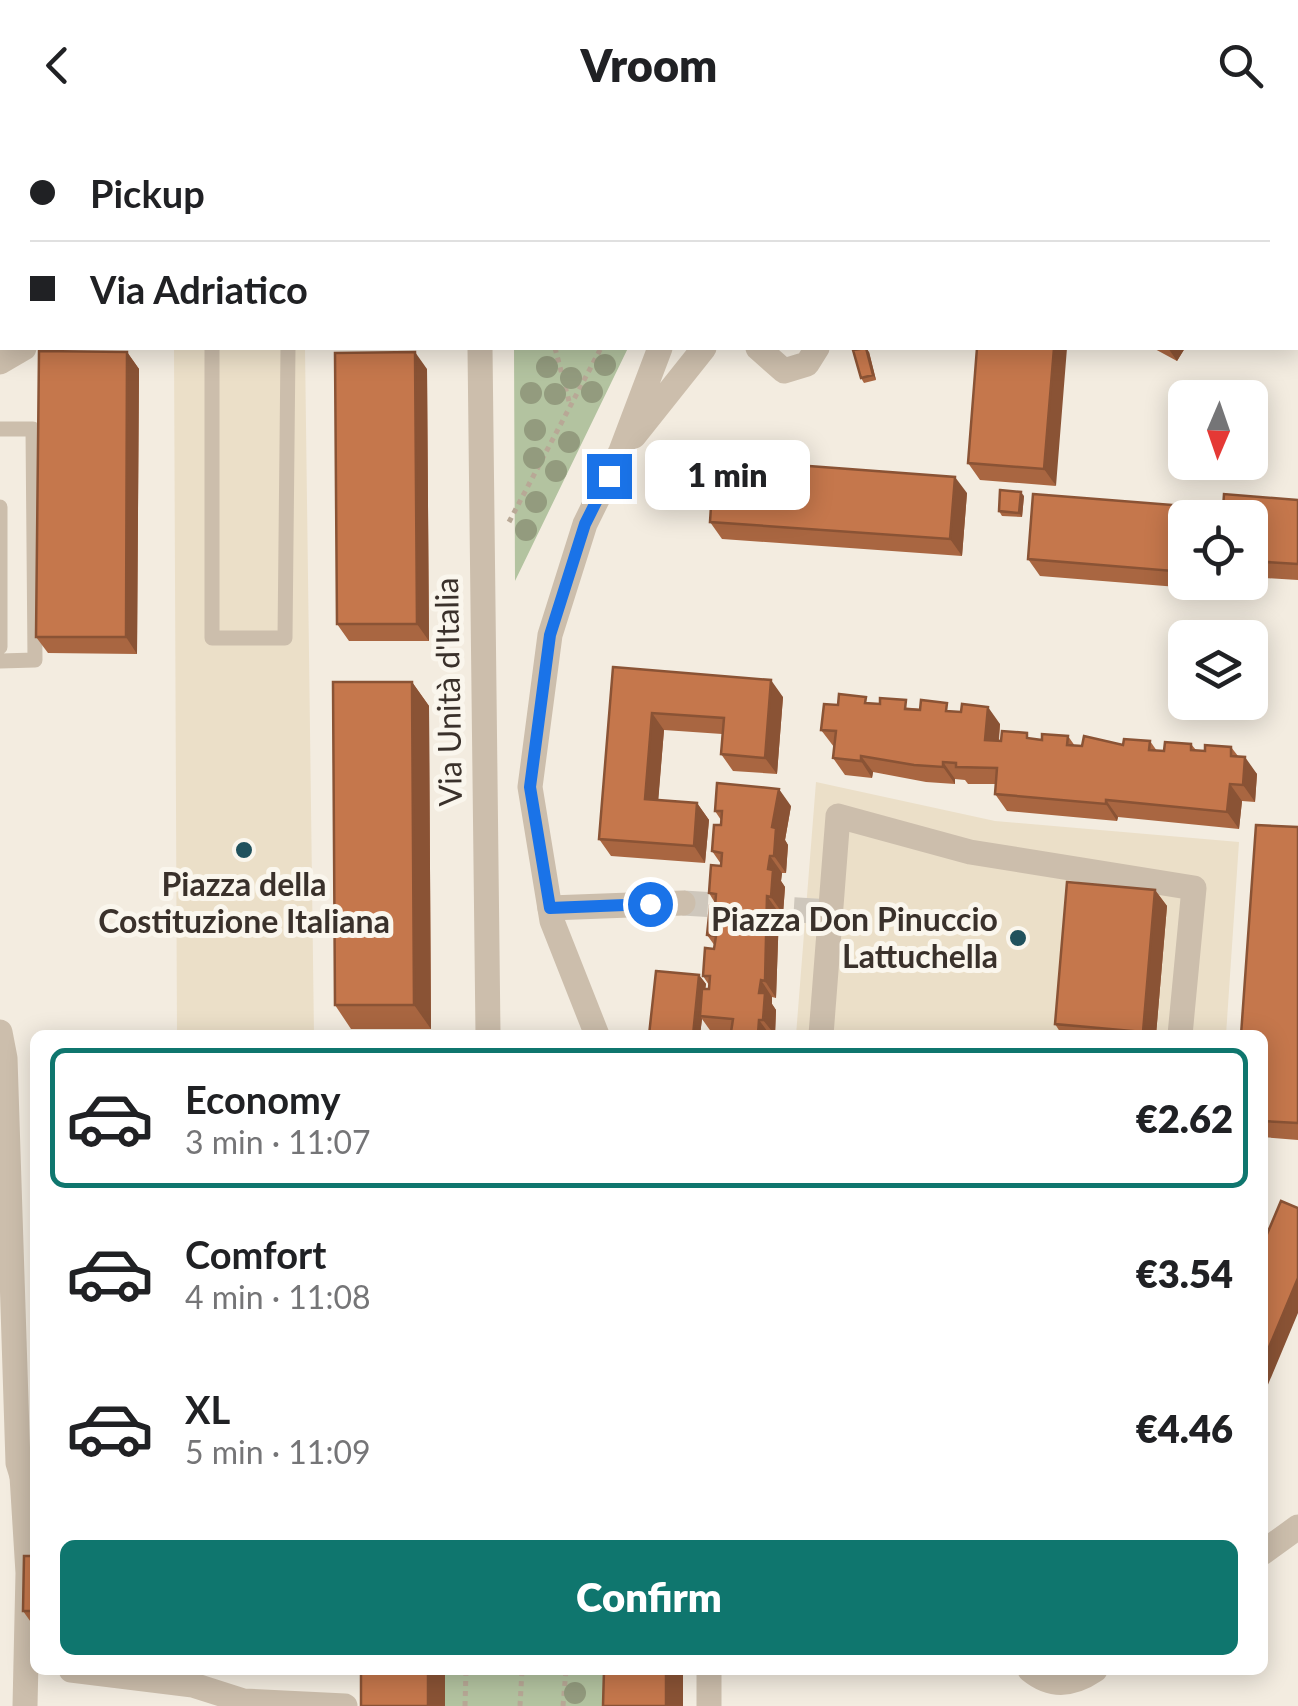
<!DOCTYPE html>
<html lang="en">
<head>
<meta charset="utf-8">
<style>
	body { margin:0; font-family:Lato,sans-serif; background:#f2f2f2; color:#202124; height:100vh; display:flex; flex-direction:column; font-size:38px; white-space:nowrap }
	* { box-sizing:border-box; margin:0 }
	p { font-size:32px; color:#757577 }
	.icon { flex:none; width:55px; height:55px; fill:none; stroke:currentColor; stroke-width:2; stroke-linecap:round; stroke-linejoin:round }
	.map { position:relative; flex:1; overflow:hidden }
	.details { position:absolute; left:30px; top:900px; width:1238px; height:645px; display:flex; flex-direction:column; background:#fff; border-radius:15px; box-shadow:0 5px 25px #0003 }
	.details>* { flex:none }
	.banner { position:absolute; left:0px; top:0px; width:1300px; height:220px; box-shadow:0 5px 25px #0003; display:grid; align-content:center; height:220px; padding:0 30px; background:#fff }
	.needle { width:65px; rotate:182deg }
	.buttons { position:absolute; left:1168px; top:250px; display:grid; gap:20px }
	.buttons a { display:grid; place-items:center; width:100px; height:100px; border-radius:15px; background:#fff; box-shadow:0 5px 25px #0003; font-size:50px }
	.end { position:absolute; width:45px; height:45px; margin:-22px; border:12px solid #1a73e8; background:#fff; box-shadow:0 0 0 5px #fff }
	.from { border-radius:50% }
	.bubble { position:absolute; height:70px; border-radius:15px; background:#fff; box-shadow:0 5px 25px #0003; font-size:32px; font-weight:800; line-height:70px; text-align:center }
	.banner b { display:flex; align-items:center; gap:35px; height:95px; font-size:38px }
	.banner b+b { border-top:2px solid #e0e0e0 }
	.banner i { width:25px; height:25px; background:#202124 }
	ul { padding:18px 0 0; list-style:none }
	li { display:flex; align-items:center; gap:30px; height:140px; margin:0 20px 15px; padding:0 10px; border:5px solid transparent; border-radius:15px }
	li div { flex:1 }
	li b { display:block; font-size:38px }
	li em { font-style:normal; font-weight:800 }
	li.current { border-color:#0f766e }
	li>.icon { width:90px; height:90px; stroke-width:1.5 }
	.cta { display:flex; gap:20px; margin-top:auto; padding:20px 30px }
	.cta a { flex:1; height:115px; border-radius:15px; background:#0f766e; color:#fff; font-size:40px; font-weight:800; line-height:115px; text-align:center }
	header { display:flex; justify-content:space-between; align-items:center; height:130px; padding:0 30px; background:#fff; font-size:45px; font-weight:800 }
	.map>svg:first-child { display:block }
	.green { fill:#b3c3a0 }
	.plaza { fill:#ebdfc8 }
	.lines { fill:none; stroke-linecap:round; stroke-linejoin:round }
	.minor-tunnel { stroke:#cec7bc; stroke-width:25; stroke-dasharray:25 12; stroke-linecap:butt }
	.path { stroke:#b8a896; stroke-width:5; stroke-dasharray:5 5; stroke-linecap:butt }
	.service { stroke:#ccbeac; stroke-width:15 }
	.minor { stroke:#ccbeac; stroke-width:25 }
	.tertiary { stroke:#ccbeac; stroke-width:25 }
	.tree { fill:#939b7e }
	.wall { fill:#a96641 }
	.shaded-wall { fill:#8a5335 }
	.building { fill:#c5774c; stroke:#8a5335; stroke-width:2.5 }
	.route { stroke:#1a73e8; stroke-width:12 }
	.poi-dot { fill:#20515c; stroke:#faf6ed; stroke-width:4 }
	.labels { text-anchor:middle; stroke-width:10; stroke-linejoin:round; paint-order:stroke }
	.street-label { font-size:32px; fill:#3a312b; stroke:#faf6ed }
	.poi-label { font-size:32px; font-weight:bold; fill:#3a312b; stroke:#faf6ed }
</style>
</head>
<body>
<header><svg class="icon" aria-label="back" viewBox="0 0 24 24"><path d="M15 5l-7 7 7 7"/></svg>Vroom<svg class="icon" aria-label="search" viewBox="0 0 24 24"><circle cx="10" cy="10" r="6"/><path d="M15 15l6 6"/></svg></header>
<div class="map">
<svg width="1298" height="1576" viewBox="0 0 1298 1576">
	<rect width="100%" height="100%" fill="#f3ece0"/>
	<path class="green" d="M514,218H628L515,451Z
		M445,1540H621L620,1576H445Z"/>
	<path class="plaza" d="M174,218H305L314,905H177Z
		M816,652L995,691L1239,712L1226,905H796Z"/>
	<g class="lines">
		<path class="minor-tunnel" d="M683,773L830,782"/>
		<path class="path" d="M555,218L570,275
			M509,392L601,218
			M465,1576L466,1540
			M520,1576L522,1540
			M563,1576L566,1540"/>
		<path class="service" d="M212,218V508H285L288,218
			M0,299H33L35,530L0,531
			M0,377V517"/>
		<path class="minor" d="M201,2V0
			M305,2V0
			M792,2L793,0
			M0,107L2,68
			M480,218L488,905
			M758,218L784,241L807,234L817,218
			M550,778L683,773
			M821,905L838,686L970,722L1194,758L1180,905
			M22,1346L28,1443L25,1576
			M1262,1423L1298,1397
			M71,1540L193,1555L243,1571L345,1576
			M1030,1540C1052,1558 1073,1555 1095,1540
			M709,1576V1540"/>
		<path class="tertiary" d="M856,2L858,0
			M930,2L932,0
			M962,2L970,0
			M0,232L24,218
			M634,306L704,218
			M0,902L5,928L18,1333L22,1346L35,1359
			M597,905L552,791L530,657L550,505L585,394L621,321L660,218"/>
	</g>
	<g class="tree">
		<circle cx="605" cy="235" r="11"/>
		<circle cx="547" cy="237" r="11"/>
		<circle cx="571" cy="248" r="11"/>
		<circle cx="592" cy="262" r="11"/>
		<circle cx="531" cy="263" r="11"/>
		<circle cx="555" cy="264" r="11"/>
		<circle cx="535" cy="300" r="11"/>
		<circle cx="569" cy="312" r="11"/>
		<circle cx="534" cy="328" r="11"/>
		<circle cx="556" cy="341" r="11"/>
		<circle cx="536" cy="372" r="11"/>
		<circle cx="526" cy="400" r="11"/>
		<circle cx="575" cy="1563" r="11"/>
	</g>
	<path class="wall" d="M977,218L1056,356L980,350L968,333Z
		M1153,218H1185L1177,231Z
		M127,222L139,239L137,524L48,523L36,507Z
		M869,222L876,250L864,253L861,248Z
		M427,239L429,511H349L337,494Z
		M967,363L962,426L722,409L710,392Z
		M1033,364L1223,379L1224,364L1298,370V450L1250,447V388H1185V452H1215V460L1040,446L1028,429Z
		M1024,366L1022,387L1002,386L999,381Z
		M613,537L783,567L777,644L733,641L721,624L722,604L664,600L658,670L697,673L709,690L705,733L611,726L599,709Z
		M412,552L429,576L431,899H351L335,875Z
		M871,574L953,582L1000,594L999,611L1031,608L1042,610L1068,606L1075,616L1123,615L1150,611L1157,621H1164L1191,614L1196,620L1205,621L1231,617L1238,626L1257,644L1255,672L1242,671L1239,699L1118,687L1117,691L1007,681L995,664L996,654H968L965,650L955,649V654L926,652L873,642L872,648L845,645L833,628L834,617L821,600L838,575Z
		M791,676L785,710L788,715L786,743H782L781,751L785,757L783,784L779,783L776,868L772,867V874L776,880L775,905L712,903L702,889L700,905H649L699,845L706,854L705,859H709V855L703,846L714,819L715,816L707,805L715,773L709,763L721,734L712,721L721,690L715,681Z
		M1298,697V1010L1262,1007V905Z
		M1155,760L1167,776L1156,905H1062L1055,894Z
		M35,1426V1498L23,1481Z"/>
	<path class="shaded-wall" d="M1276,0H1298V14V2H1274Z
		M866,218L869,222L876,250L873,245Z
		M1054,218H1067L1056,356L1044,339Z
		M1168,218H1185L1177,231Z
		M127,222L139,239L137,524L126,507Z
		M415,222L427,239L429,511L417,494Z
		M955,347L967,363L962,426L950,409Z
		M1021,362L1024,366L1022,387L1019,383Z
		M771,550L783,567L777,644L765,628Z
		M412,552L429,576L431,899L414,875Z
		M988,577L1000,594L997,626L985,610Z
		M652,583L664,600L657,686L645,669Z
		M861,626L873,642L872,648L861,631Z
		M1245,627L1257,644L1255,672L1243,655Z
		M943,632L955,649V654L943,637Z
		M1230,654L1242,671L1239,699L1227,682Z
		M779,659L791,676L785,710L788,715L786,743L774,726L772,697Z
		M1106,670L1118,687L1117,691L1106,674Z
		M697,673L709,690L705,733L694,716Z
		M770,726L782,743L781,751L785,757L783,784L771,767L768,739Z
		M1155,760L1167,776L1156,905H1145L1143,902Z
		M767,766L779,783L776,868L765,851Z
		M699,845L706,854L702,886H700L702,889L700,905H693Z
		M761,850L772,867V874L776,880L775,905L763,890L759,863Z
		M759,890L770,905L758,904Z
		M1298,1148V1183L1262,1269V1234Z
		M428,1540H445V1576H428Z
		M666,1540H683V1576H666Z"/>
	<path class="building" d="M99,0H140V2H99Z
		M1219,0H1276L1274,2H1218Z
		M866,218L873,245L861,248L853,220Z
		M977,218H1054L1044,339L968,333Z
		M39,221L127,222L126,507H36Z
		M415,222L417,494H337L335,223Z
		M714,329L955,347L950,409L710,392Z
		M1000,360L1021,362L1019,383L999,381Z
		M1033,364L1223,379L1224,364L1298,370V434L1250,431V388H1185V442L1028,429Z
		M613,537L771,550L765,628L721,624L724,588L652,583L645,669L697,673L694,716L599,709Z
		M333,552H412L414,875H335Z
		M839,564L866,567L865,573L880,574V568L906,570L905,579L920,580L921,570L947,573L946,581L961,582L962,574L988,577L985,610L1001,611L1002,601L1027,603V608L1042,610V604L1068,606L1067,615L1082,616L1084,606L1123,615L1124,609L1150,611L1149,620L1164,621L1165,612L1191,614V620L1205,621V615L1231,617V626L1245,627L1243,655L1230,654L1227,682L1106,670V674L995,664L997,638L956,637V633L943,632V637L914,635L861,626V631L833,628L836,601L821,600L824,574L838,575Z
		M717,653L779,659L772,697L776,698L774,726H770L768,739L773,740L771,767L767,766L765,851L761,850L759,863H765L763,890H759L758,904L731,902L733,889L700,886L702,859H709L710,846H703L705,818L714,819L716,806L707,805L710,776L715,777L716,764L709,763L711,735L721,736L722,723L712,721L714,695H721L722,681H715Z
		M1256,695L1298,697V993L1262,991V905H1241Z
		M1067,752L1155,760L1143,902L1055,894Z
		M656,841L699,845L693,905H649Z
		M1281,1071L1298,1078V1148L1262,1234V1116Z
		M24,1426H35V1481H23Z
		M361,1540H428V1576H361Z
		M604,1540H666V1576H603Z"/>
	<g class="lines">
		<path class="route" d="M609,346L585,394L550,505L530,657L550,778L650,774"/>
	</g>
	<g class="poi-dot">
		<circle cx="244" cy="720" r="10"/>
		<circle cx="1018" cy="808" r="10"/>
	</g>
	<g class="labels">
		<g class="street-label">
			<text transform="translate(449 562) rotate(-91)" y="11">Via Unità d'Italia</text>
		</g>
		<g class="poi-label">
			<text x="244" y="766">Piazza della<tspan x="244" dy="37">Costituzione Italiana</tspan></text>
			<text x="998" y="801" text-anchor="end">Piazza Don Pinuccio<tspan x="998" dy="37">Lattuchella</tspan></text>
		</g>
	</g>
</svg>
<div class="buttons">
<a><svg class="needle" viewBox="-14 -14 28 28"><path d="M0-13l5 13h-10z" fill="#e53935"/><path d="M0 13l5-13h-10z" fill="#757577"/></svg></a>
<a><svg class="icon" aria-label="locate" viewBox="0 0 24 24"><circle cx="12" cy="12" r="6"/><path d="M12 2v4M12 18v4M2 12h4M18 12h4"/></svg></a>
<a><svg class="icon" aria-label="layers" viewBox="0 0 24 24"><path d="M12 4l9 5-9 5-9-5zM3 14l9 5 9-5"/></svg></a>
</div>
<i class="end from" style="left:650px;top:774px"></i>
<i class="end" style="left:609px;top:346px"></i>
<div class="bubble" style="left:645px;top:310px;width:165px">1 min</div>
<div class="banner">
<b><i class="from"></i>Pickup</b>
<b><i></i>Via Adriatico</b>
</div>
<section class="details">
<ul>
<li class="current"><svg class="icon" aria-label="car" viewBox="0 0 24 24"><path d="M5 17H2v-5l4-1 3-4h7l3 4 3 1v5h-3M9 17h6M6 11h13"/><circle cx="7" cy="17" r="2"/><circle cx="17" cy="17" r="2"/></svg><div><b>Economy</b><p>3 min · 11:07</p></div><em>€2.62</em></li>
<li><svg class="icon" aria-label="car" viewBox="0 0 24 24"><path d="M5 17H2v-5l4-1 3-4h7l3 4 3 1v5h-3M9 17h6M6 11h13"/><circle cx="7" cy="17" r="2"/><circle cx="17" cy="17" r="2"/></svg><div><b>Comfort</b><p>4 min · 11:08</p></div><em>€3.54</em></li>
<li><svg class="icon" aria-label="car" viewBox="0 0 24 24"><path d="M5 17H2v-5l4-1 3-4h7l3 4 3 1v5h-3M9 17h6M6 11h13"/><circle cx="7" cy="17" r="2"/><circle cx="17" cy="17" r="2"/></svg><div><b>XL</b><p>5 min · 11:09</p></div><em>€4.46</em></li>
</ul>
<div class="cta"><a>Confirm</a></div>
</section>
</div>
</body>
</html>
